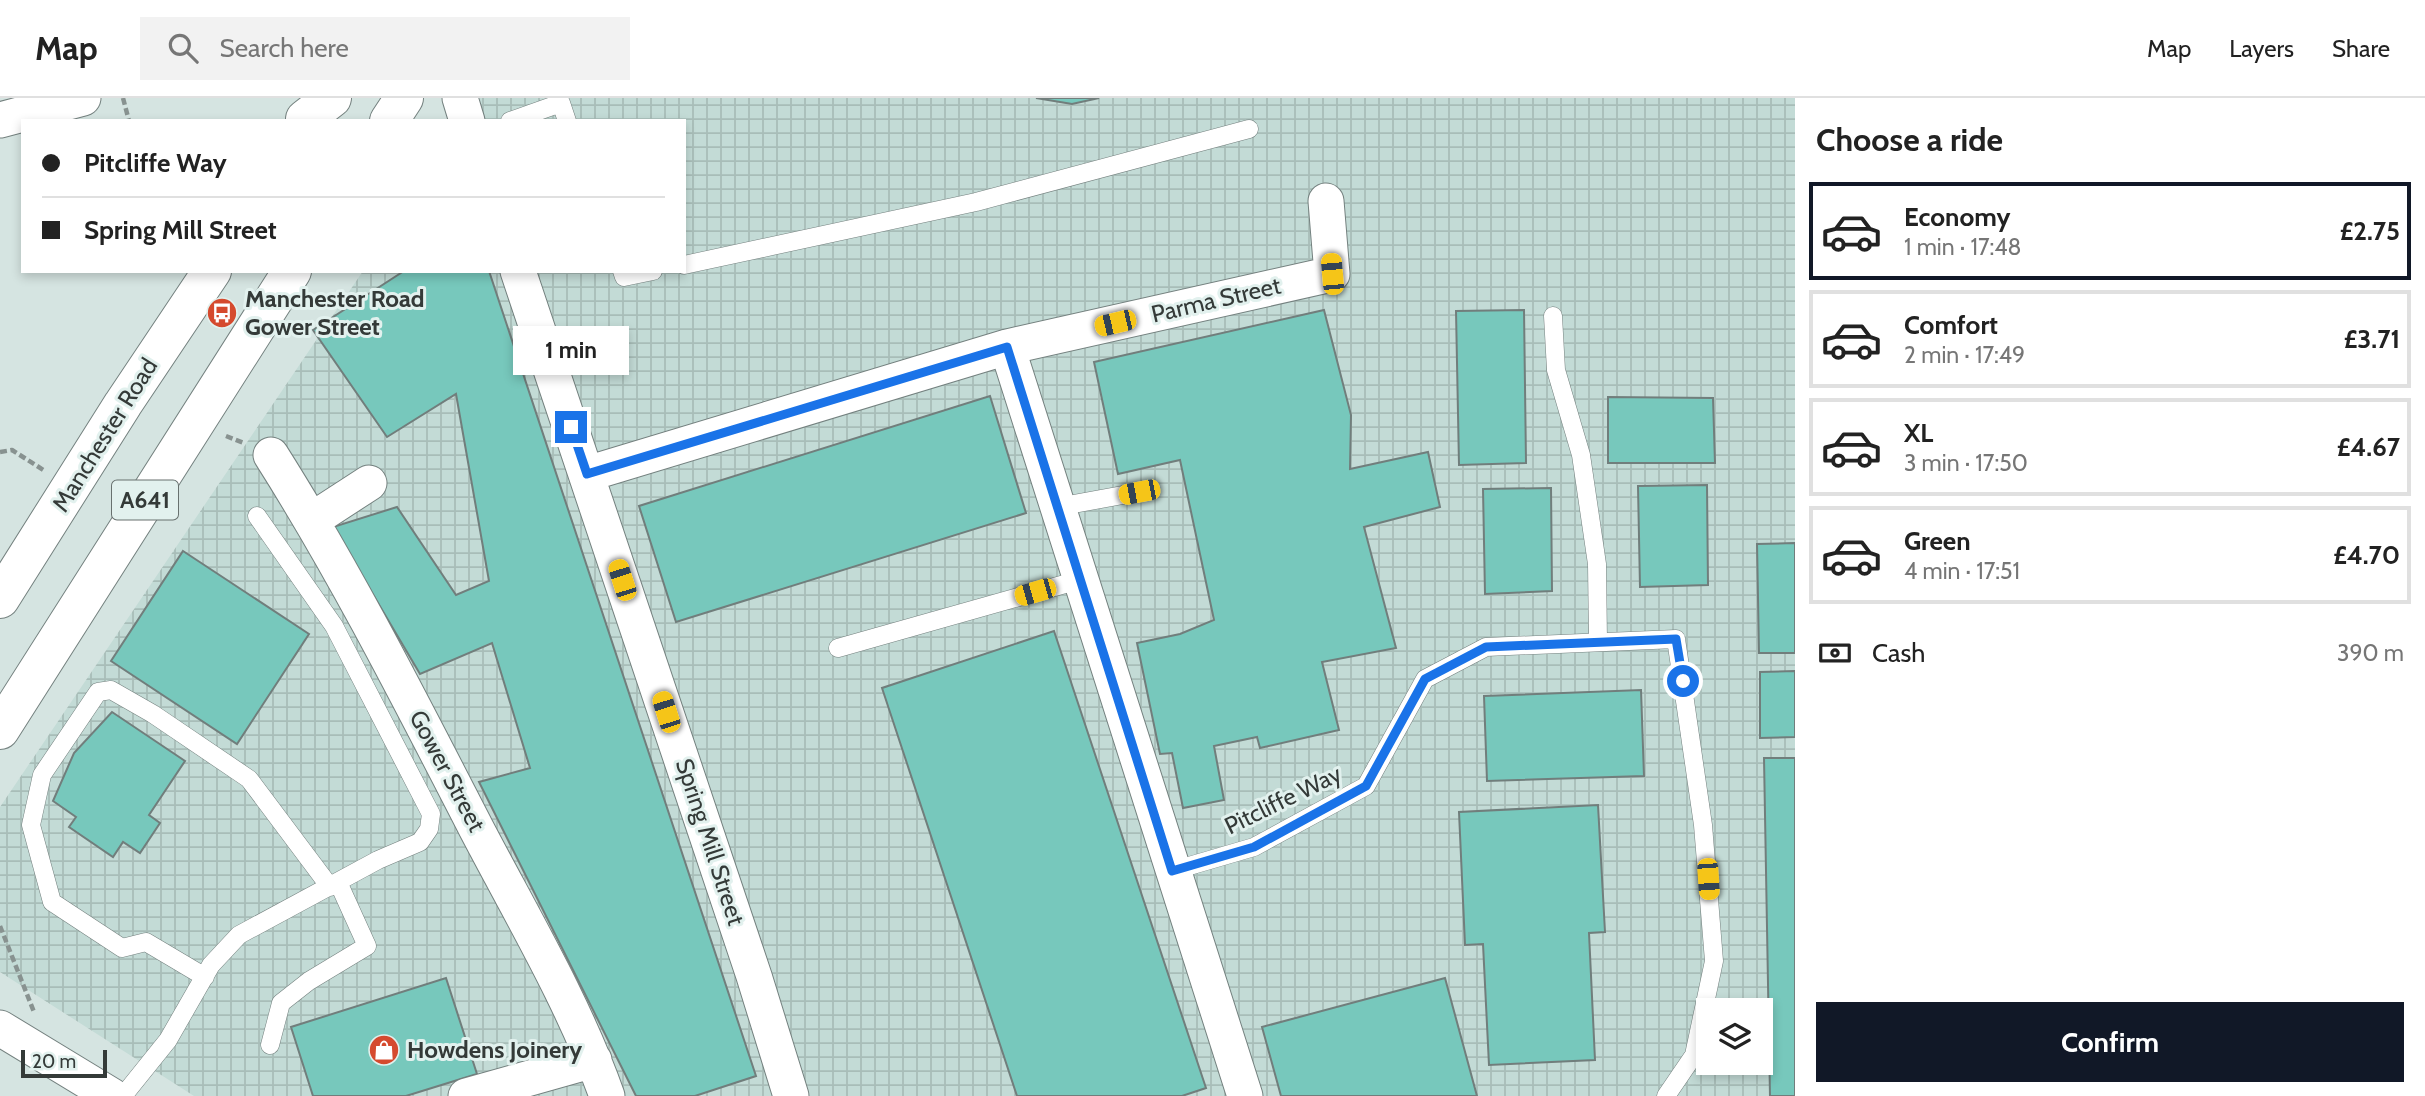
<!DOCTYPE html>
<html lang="en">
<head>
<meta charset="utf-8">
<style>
	body { margin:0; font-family:Cabin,sans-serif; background:#f2f2f2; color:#222; height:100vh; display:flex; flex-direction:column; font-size:26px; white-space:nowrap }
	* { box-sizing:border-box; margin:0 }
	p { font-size:23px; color:#767676 }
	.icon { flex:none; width:38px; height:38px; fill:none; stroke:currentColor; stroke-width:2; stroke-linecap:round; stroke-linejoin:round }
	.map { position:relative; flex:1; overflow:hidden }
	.drawer { display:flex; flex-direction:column; background:#fff; width:630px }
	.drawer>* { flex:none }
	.banner { position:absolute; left:21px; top:21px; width:665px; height:154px; border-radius:0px; box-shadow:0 4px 10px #0003; display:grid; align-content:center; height:154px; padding:0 21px; background:#fff }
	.buttons { position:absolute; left:1696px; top:900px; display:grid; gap:14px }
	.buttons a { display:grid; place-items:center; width:77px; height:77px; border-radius:0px; background:#fff; box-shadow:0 4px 10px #0003; font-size:35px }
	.scale { position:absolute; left:21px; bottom:18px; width:86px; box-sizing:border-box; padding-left:7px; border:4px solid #343a38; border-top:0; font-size:19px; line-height:24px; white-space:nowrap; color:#343a38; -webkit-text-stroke:5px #e2f1ee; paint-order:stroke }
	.end { position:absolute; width:32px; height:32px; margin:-16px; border:9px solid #1a73e8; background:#fff; box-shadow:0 0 0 4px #fff }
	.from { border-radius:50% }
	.bubble { position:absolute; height:49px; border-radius:0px; background:#fff; box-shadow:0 4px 10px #0003; font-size:23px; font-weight:700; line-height:49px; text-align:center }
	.car { position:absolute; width:21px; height:42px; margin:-21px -10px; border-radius:9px; box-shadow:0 0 5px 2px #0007; background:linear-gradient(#f5c518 24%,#345 0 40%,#f5c518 0 76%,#345 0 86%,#f5c518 0) }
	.banner b { display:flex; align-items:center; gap:24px; height:66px; font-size:26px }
	.banner b+b { border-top:2px solid #e0e0e0 }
	.banner i { width:18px; height:18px; background:#222 }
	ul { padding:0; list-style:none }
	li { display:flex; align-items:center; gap:21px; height:98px; margin:0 14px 10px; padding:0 7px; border:4px solid #e0e0e0; border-radius:0px }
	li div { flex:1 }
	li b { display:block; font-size:26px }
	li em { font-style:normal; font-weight:700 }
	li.on { border-color:#111827 }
	li>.icon { width:63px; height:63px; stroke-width:1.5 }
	h2 { padding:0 21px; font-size:32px; line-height:84px }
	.pay { display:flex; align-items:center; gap:18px; height:77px; padding:0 21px; font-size:26px }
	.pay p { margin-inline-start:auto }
	.button { display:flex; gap:14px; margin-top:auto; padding:14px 21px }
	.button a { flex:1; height:80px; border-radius:0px; background:#111827; color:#fff; font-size:28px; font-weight:700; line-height:80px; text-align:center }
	header { display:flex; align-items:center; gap:42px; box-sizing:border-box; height:98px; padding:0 35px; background:#fff; border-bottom:2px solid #e0e0e0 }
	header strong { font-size:33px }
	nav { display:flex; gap:38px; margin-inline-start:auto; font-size:24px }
	.search { width:490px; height:63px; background:#f2f2f2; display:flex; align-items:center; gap:18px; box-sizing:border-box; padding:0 24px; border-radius:0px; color:#767676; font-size:26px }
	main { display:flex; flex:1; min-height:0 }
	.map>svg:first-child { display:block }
	.industrial { fill:url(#industrial-grid); fill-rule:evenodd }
	.building { fill:#77c8bc; stroke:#717e7c; stroke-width:2 }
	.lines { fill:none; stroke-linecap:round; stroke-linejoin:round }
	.service-casing { stroke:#74817f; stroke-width:19 }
	.minor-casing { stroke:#74817f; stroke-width:37 }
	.primary-casing { stroke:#74817f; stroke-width:40 }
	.path { stroke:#889290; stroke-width:4.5; stroke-dasharray:7 3.5; stroke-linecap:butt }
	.service { stroke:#fff; stroke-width:18 }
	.minor { stroke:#fff; stroke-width:35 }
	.primary { stroke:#fff; stroke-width:38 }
	.route { stroke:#1a73e8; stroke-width:9 }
	.labels { text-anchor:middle; stroke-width:6; stroke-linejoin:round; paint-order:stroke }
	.shield { fill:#e2f1ee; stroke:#68716f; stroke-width:2 }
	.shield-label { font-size:23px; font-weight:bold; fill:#343a38 }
	.poi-label { font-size:24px; font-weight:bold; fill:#343a38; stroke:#e2f1ee; text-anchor:start }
	.street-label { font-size:24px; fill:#343a38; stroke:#e2f1ee }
</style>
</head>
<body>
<header>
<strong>Map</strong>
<div class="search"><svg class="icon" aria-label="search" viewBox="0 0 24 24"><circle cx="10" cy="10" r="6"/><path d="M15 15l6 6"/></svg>Search here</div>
<nav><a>Map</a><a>Layers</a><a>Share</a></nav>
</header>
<main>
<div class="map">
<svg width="1795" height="998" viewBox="0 0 1795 998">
	<defs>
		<pattern id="industrial-grid" width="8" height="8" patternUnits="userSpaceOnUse" patternTransform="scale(1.75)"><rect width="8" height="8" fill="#c3dbd6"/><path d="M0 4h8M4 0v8" fill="none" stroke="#a8bdb8"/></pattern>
	</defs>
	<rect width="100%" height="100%" fill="#d5e4e1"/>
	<path class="industrial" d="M480,0H1795V998H194L0,874V709L363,173H684V23H465ZM1708,912H1760V964H1708Z"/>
	<path class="building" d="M1036,0H1099L1072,6Z
		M404,173H489L756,978L695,998H636L479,684L530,670L492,545L420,576L333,429L397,409L456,497L489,483L456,296L387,339L313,232Z
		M1324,212L1351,317L1350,371L1428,354L1440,409L1364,429L1396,550L1322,564L1339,632L1260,650L1257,639L1214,648L1224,702L1183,710L1172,655L1160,656L1137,545L1180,536L1214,522L1180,362L1118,376L1094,264Z
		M1524,212L1526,365L1459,367L1456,213Z
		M990,298L1026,415L676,524L639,408Z
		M1608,299L1713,300L1715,365H1608Z
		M1707,387L1708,487L1640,489L1638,388Z
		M1551,390L1552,493L1485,496L1483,391Z
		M1795,445V555H1759L1757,446Z
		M183,453L309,536L237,646L111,563Z
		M1054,533L1206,990L1182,998H1017L882,590Z
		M1795,573V639L1760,640V574Z
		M1641,592L1644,678L1487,683L1484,598Z
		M112,614L185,663L149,717L160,725L140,755L123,744L113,759L69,729L76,719L53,703L74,655Z
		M1764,660H1795V998H1770Z
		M1598,707L1605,834L1589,835L1595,962L1489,967L1483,846L1465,847L1459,714Z
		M446,880L477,976L406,998H313L291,929Z
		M1445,880L1477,998H1281L1262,929Z"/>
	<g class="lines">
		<g class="service-casing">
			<path id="service" d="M510,23L561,5L567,23
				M684,167L976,104L1249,31
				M622,173L624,179L653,173
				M1553,218L1556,272L1581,357L1597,466L1598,544
				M1057,409L1139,394
				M838,550L1079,482
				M1172,773L1254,749L1366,688L1425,581L1486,549L1676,541L1703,727L1714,863L1694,957L1666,998
				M205,879L146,844L122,850L52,804L31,727L42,677L98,594L111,592L153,616L249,681L330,789
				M270,947L281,905L309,883L367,848L338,784
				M123,998L168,942L211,867L239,837L378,762L420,744L429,731L431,716L334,528L257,418"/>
		</g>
		<g class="minor-casing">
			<path id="minor" d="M460,0L467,23
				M0,22L83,0
				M518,173L754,878L791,998
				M1007,249L1245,998
				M271,357C347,477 411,604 476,730C522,818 574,905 607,998
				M587,376L1007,249L1332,176L1326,103
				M312,422L369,385
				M0,930L112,998
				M466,998L594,962"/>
		</g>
		<g class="primary-casing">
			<path id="primary" d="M305,21L332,0
				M389,23L404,0
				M0,501L123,306L212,173
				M0,632L292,173"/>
		</g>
		<path class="path" d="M123,0L129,23
			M226,338L244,345
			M0,354L12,352L45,373
			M0,828L34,914"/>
		<use href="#service" class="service"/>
		<use href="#minor" class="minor"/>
		<use href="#primary" class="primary"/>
	</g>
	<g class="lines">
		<path class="route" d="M571,329L587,376L1007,249L1172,773L1254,749L1366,688L1425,581L1486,549L1676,541L1683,583"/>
	</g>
	<defs>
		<g id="bus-disc" transform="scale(1.575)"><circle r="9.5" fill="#d54a2e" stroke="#e2f1ee"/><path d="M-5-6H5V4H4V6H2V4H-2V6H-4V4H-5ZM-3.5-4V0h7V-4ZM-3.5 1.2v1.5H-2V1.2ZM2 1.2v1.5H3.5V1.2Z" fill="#fff"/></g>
		<g id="shop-disc" transform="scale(1.575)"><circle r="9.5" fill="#d54a2e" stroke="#e2f1ee"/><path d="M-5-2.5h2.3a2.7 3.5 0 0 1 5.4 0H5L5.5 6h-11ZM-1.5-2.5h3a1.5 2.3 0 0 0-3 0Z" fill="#fff"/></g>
	</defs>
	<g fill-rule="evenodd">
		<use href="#bus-disc" x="222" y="215"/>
		<use href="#shop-disc" x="384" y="952"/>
	</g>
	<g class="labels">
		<rect class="shield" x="112" y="382.5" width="66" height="39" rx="5"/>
		<g class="shield-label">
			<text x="145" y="410">A641</text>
		</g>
		<g class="poi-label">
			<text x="245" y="209">Manchester Road<tspan x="245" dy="28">Gower Street</tspan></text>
			<text x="407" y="960">Howdens Joinery</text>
		</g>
		<g class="street-label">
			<text transform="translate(1216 202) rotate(-13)" y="8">Parma Street</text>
			<text transform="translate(105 337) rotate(-58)" y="8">Manchester Road</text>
			<text transform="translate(447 673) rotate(62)" y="8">Gower Street</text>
			<text transform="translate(1283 702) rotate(-26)" y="8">Pitcliffe Way</text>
			<text transform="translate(710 744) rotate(72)" y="8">Spring Mill Street</text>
		</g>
	</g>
</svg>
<div class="buttons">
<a><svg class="icon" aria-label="layers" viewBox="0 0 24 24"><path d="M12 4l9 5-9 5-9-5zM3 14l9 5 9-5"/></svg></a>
</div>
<div class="scale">20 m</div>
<i class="end from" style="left:1683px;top:583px"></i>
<i class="end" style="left:571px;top:329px"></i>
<div class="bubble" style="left:513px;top:228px;width:116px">1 min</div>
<i class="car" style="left:1332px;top:176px;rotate:355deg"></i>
<i class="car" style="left:1115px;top:225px;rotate:257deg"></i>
<i class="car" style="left:1139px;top:394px;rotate:259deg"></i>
<i class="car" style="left:622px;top:482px;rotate:342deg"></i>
<i class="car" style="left:1035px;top:494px;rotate:254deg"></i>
<i class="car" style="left:666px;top:614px;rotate:342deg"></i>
<i class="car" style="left:1708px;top:781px;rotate:176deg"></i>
<div class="banner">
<b><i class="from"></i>Pitcliffe Way</b>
<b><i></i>Spring Mill Street</b>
</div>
</div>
<section class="drawer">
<h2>Choose a ride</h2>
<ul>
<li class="on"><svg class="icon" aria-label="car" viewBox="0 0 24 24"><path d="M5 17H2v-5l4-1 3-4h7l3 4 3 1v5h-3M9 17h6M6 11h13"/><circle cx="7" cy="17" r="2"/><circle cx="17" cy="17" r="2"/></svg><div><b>Economy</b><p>1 min · 17:48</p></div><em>£2.75</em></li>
<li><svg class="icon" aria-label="car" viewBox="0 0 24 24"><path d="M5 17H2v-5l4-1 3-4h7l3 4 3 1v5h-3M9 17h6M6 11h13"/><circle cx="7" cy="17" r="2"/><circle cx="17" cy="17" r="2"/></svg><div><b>Comfort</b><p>2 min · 17:49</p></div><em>£3.71</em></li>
<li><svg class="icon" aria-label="car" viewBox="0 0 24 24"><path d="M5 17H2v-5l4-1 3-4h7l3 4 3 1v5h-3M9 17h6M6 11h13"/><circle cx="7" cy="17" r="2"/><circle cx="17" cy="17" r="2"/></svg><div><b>XL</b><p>3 min · 17:50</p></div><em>£4.67</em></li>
<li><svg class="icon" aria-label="car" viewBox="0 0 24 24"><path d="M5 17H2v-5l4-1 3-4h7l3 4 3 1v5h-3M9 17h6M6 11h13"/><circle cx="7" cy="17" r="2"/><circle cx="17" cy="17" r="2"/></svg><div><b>Green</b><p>4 min · 17:51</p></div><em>£4.70</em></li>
</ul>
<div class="pay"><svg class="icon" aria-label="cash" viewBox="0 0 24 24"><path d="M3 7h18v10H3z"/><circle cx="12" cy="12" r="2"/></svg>Cash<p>390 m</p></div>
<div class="button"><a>Confirm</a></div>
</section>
</main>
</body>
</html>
